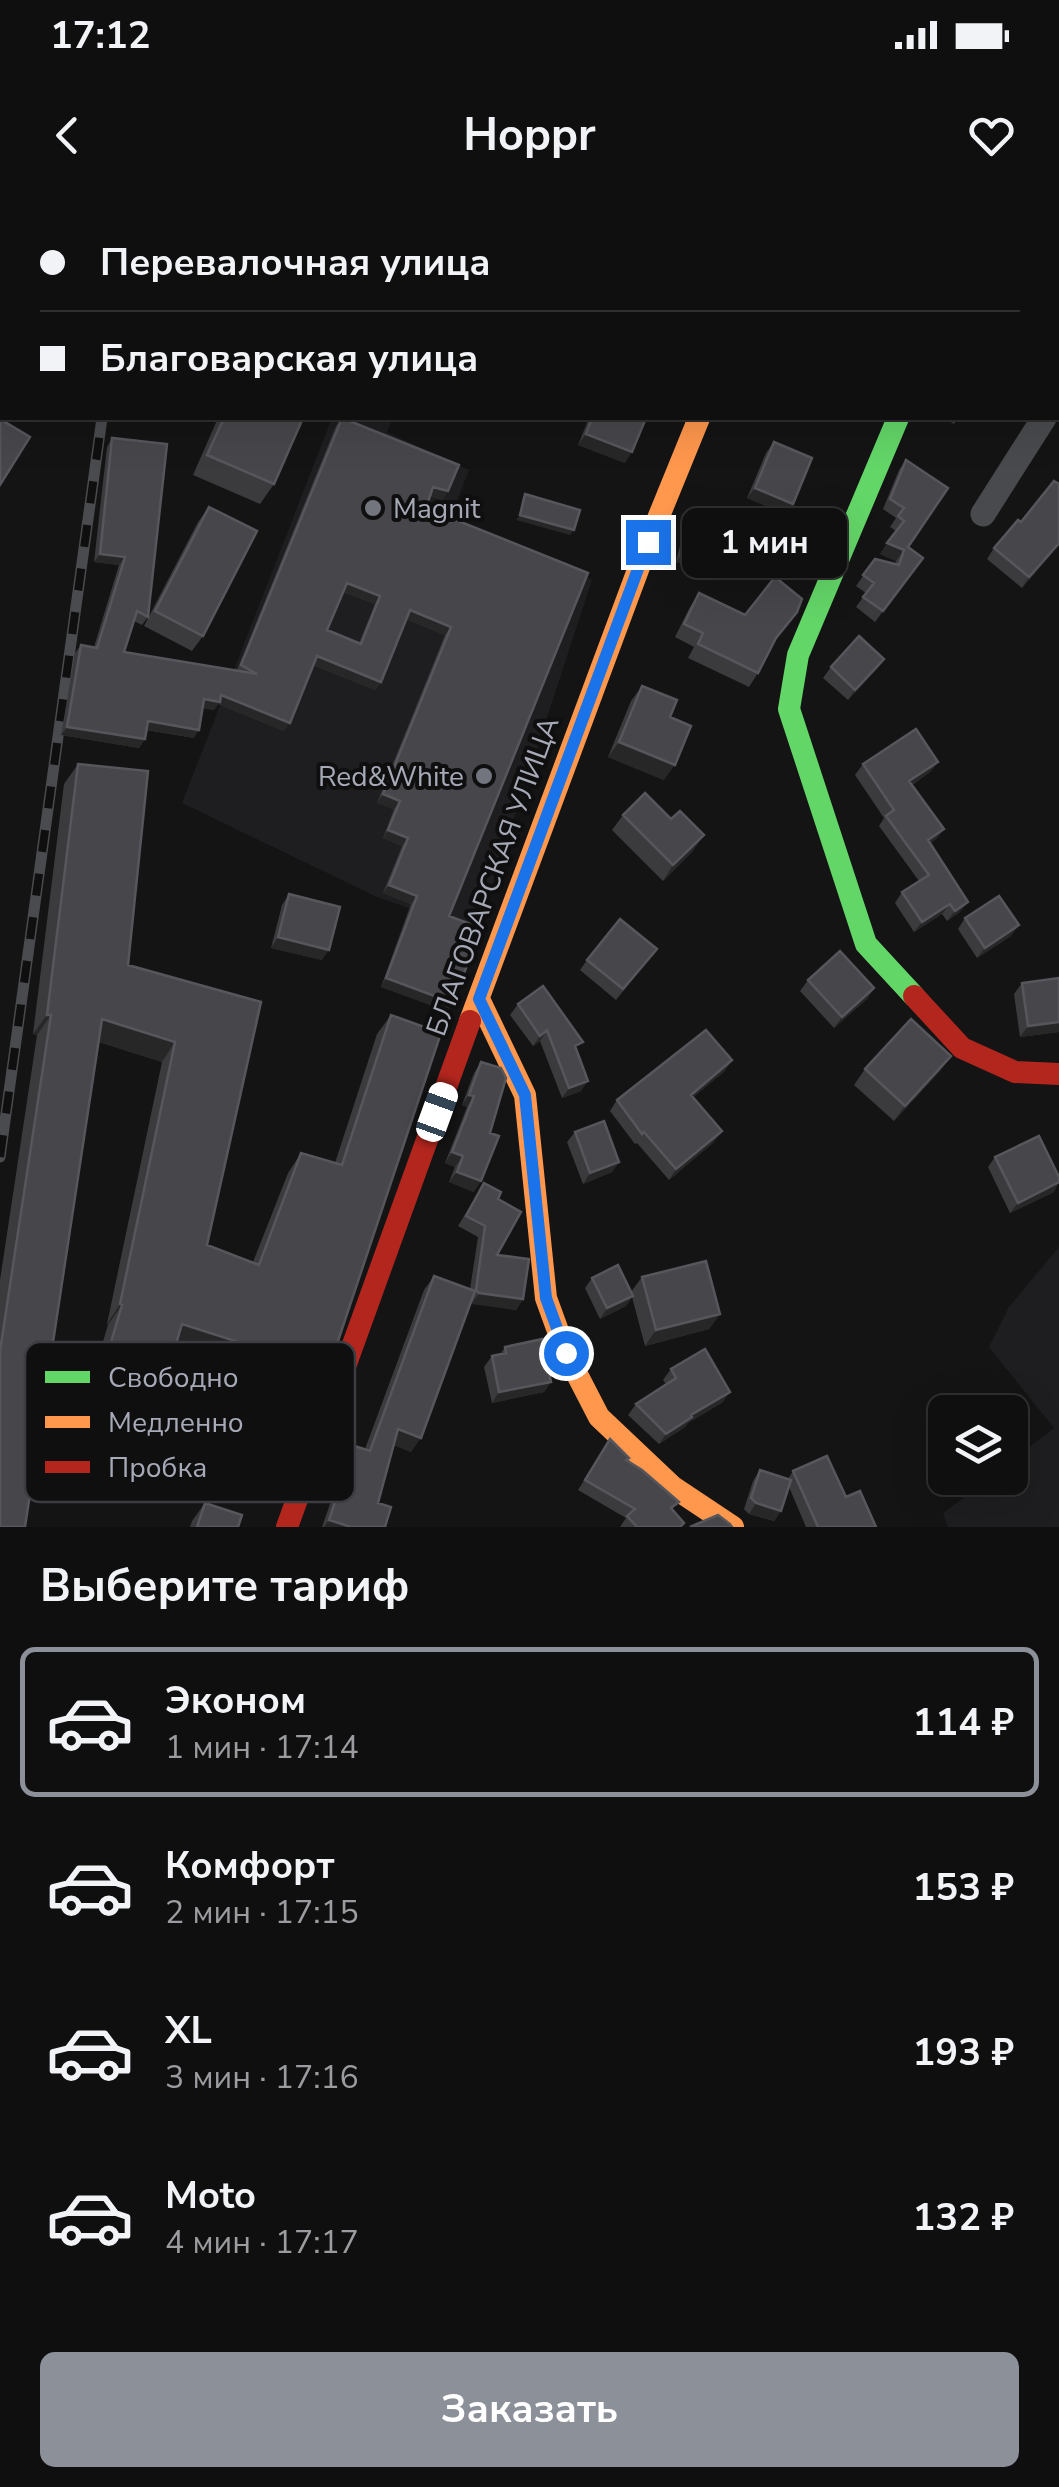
<!DOCTYPE html>
<html lang="ru">
<head>
<meta charset="utf-8">
<style>
	body { margin:0; font-family:"Nunito Sans",sans-serif; background:#1d1d1e; color:#f1f3f6; height:100vh; display:flex; flex-direction:column; font-size:38px; white-space:nowrap }
	* { box-sizing:border-box; margin:0 }
	p { font-size:32px; color:#9b9c9f }
	.icon { flex:none; width:55px; height:55px; fill:none; stroke:currentColor; stroke-width:2; stroke-linecap:round; stroke-linejoin:round }
	.map { position:relative; height:1327px; overflow:hidden }
	.side { display:flex; flex-direction:column; background:#0f0f10; flex:1 }
	.side>* { flex:none }
	.hud { position:absolute; left:0px; top:0px; width:1060px; height:220px; box-shadow:0 10px 40px #0002,0 0 0 2px #2f2f30; display:grid; align-content:center; height:220px; padding:0 40px; background:#0f0f10 }
	.fabs { position:absolute; left:928px; top:1195px; display:grid; gap:20px }
	.fabs a { display:grid; place-items:center; width:100px; height:100px; border-radius:15px; background:#0f0f10; box-shadow:0 10px 40px #0002,0 0 0 2px #2f2f30; font-size:50px }
	.end { position:absolute; width:45px; height:45px; margin:-22px; border:12px solid #1a73e8; background:#fff; box-shadow:0 0 0 5px #fff }
	.from { border-radius:50% }
	.bubble { position:absolute; height:70px; border-radius:15px; background:#0f0f10; box-shadow:0 10px 40px #0002,0 0 0 2px #2f2f30; font-size:32px; font-weight:700; line-height:70px; text-align:center }
	.car { position:absolute; width:30px; height:60px; margin:-30px -15px; border-radius:12px; box-shadow:0 0 8px 2px #0007; background:linear-gradient(#fff 24%,#345 0 40%,#fff 0 76%,#345 0 86%,#fff 0) }
	.hud b { display:flex; align-items:center; gap:35px; height:95px; font-size:38px }
	.hud b+b { border-top:2px solid #2f2f30 }
	.hud i { width:25px; height:25px; background:#f1f3f6 }
	ul { padding:0; list-style:none }
	li { display:flex; align-items:center; gap:30px; height:150px; margin:0 20px 15px; padding:0 20px; border:5px solid transparent; border-radius:15px }
	li div { flex:1 }
	li b { display:block; font-size:38px }
	li em { font-style:normal; font-weight:700 }
	li.selected { border-color:#8c9099 }
	li>.icon { width:90px; height:90px; stroke-width:1.5 }
	h2 { padding:0 40px; font-size:45px; line-height:120px }
	.cta { display:flex; gap:20px; margin-top:auto; padding:20px 40px }
	.cta a { flex:1; height:115px; border-radius:15px; background:#8c9099; color:#fff; font-size:40px; font-weight:700; line-height:115px; text-align:center }
	.status { display:flex; justify-content:space-between; align-items:center; height:70px; padding:0 50px; background:#0f0f10; direction:ltr }
	.status svg { height:28px; fill:currentColor }
	header { display:flex; justify-content:space-between; align-items:center; height:130px; padding:0 40px; background:#0f0f10; font-size:45px; font-weight:700 }
	.map>svg:first-child { display:block }
	.built { fill:#1e1e20 }
	.lines { fill:none; stroke-linecap:round; stroke-linejoin:round }
	.street { stroke:#494a4d; stroke-width:25 }
	.fast { stroke:#63d668; stroke-width:22 }
	.slow { stroke:#ff974d; stroke-width:22 }
	.jam { stroke:#b3261e; stroke-width:22 }
	.rail-casing { stroke:#4a4b4e; stroke-width:11 }
	.rail { stroke:#0f0f10; stroke-width:8; stroke-dasharray:22; stroke-linecap:butt }
	.wall { fill:#3b3b3e; fill-rule:evenodd }
	.shaded-wall { fill:#272728 }
	.building { fill:#47474b; stroke:#56565c; stroke-width:2.5; fill-rule:evenodd }
	.route { stroke:#1a73e8; stroke-width:12 }
	.poi-dot { fill:#73757e; stroke:#0f0f10; stroke-width:4 }
	.labels { text-anchor:middle; stroke-width:8; stroke-linejoin:round; paint-order:stroke }
	.poi-label { font-size:28px; fill:#a6a9b6; stroke:#0f0f10; text-anchor:start }
	.street-label { font-size:28px; fill:#a6a9b6; stroke:#0f0f10 }
	.key { fill:#0f0f10; stroke:#3c3d42; stroke-width:2.5 }
	.key-label { font-size:28px; fill:#a6a9b6 }
</style>
</head>
<body>
<div class="status"><b>17:12</b><svg viewBox="0 0 49 12"><path d="M0 12V9h3v3zM5 12V6h3v6zM10 12V3h3v9zM15 12V0h3v12zM26 1h20v11H26zM47 4h2v5h-2z"/></svg></div>
<header><svg class="icon" aria-label="back" viewBox="0 0 24 24"><path d="M15 5l-7 7 7 7"/></svg>Hoppr<svg class="icon" aria-label="heart" viewBox="0 0 24 24"><path d="M12 20l-8-8c-3-5 5-10 8-4 3-6 11-1 8 4z"/></svg></header>
<div class="map">
<svg width="1059" height="1327" viewBox="0 0 1059 1327">
	<rect width="100%" height="100%" fill="#141415"/>
	<path class="built" d="M332,218H393L387,232L469,270L450,319L592,380L477,732L377,697L182,603Z
		M1059,1047V1327H948L943,1313L990,1278H1010V1262L1054,1228L989,1147L1009,1107Z"/>
	<g class="lines">
		<path class="street" d="M1004,2L1005,0
			M1058,196L1059,194
			M983,314L1044,218"/>
		<path class="fast" d="M786,2L787,0
			M898,218L798,455L789,509L866,744L914,796"/>
		<path class="slow" d="M479,799L525,895L546,1098L566,1153L599,1217L673,1287L733,1327
			M470,821L648,343L699,218"/>
		<path class="jam" d="M914,796L962,848L1015,872L1059,874
			M287,1327L470,821"/>
		<g class="rail-casing">
			<path id="rail" d="M121,2V0
				M0,957L102,218"/>
		</g>
		<use href="#rail" class="rail"/>
	</g>
	<path class="wall" d="M129,0H214V2H129Z
		M1024,0H1057L1055,2H1029Z
		M218,218H303L274,284L260,304L193,275Z
		M342,218L443,300L430,296L426,308L588,373L449,716L447,811L381,787L411,704L383,693L402,646L383,638L394,609L377,603L445,435L406,419L381,482L375,490L313,465L284,531L218,504L214,510L203,508L194,538L146,530L145,539L139,548L61,535L75,453L81,445L94,447L119,365L94,362L107,247L112,238L148,417L142,425L134,421L124,452L237,470L336,226ZM343,392L375,404L359,443L327,430Z
		M589,218H646L625,263L578,245Z
		M943,218H958L954,224Z
		M774,242L786,314L747,298L766,253Z
		M906,260L908,347L923,358L875,422L856,407L866,393L856,386L875,359L895,364L896,361L880,354L896,331L890,327L896,318L883,309L899,270Z
		M209,307L203,436L192,451L144,426L198,322Z
		M696,311L751,378L710,368L705,376L682,370L684,364L676,362L685,326Z
		M1059,345L1022,388L987,359L994,348Z
		M699,393L745,415L797,412L774,442L758,473L749,487L688,458L694,447L675,437L690,407Z
		M884,459L876,470L848,500L823,478L831,467Z
		M642,486L670,517L664,580L608,557L631,501Z
		M938,562L930,572L912,585L944,629L936,639L930,643L960,712L947,721L942,714L914,732L895,703L902,692L919,681L879,626L884,618L855,575L863,564Z
		M78,564L128,765L261,802L207,1045L253,1062L288,973L301,953L335,963L377,834L391,815L314,1191L301,1187L257,1283L199,1260L237,1166L176,1146L139,1240L107,1230L120,1187L92,1178L108,1125L107,1124L162,862L99,842L0,1327V1080L37,835L33,834L64,584Z
		M623,615L693,651L663,681L612,630Z
		M289,694L322,760L271,748L282,705Z
		M965,718L1011,736L977,758L958,729Z
		M657,749L616,800L580,770L587,760Z
		M808,780L874,788L867,799L834,828L800,791Z
		M1022,783L1059,832L1020,837L1014,794Z
		M518,804L577,851L581,891L562,898L540,841L533,846L510,815Z
		M481,862L474,992L449,982L455,967L445,963L467,907L462,905L474,873Z
		M865,869L940,871L894,921L854,885Z
		M725,871L693,897L714,942L669,980L637,943L635,944L610,911L617,900Z
		M575,932L619,962L612,972L583,984L567,942Z
		M995,957L1054,992L1010,1013L988,967Z
		M484,983L498,999L497,1055L523,1099L516,1110L471,1102L411,1252L394,1245L378,1303L385,1327H322L330,1304L335,1297L345,1260L355,1246L365,1249L424,1090L434,1076L470,1089L478,1037L458,1026Z
		M642,1077L720,1114L709,1129L645,1146L632,1097L626,1106L600,1119L585,1088L592,1078L631,1092Z
		M505,1147L551,1182L544,1192L492,1203L484,1167L492,1156L500,1154Z
		M671,1169L723,1202L688,1223L685,1227L659,1244L628,1215L636,1204L666,1184L663,1180Z
		M610,1239L684,1323L682,1327H620L626,1318L578,1290Z
		M760,1270L788,1279L793,1271L846,1297L876,1327H806L789,1287L781,1311L774,1321L749,1314L744,1309L753,1281Z
		M205,1303L238,1327H190L192,1321Z"/>
	<path class="shaded-wall" d="M586,234L632,252L625,263L578,245Z
		M433,287L448,291L443,300L427,295Z
		M755,288L793,304L786,314L747,298Z
		M520,315L574,330L570,335L516,320Z
		M887,343L904,350L896,361L880,354Z
		M1059,343V345L1022,388L1029,377Z
		M687,346L695,348L684,364L676,362Z
		M718,352L762,362L751,378L710,368L705,376L682,370L693,355Z
		M100,354L125,357L119,365L94,362Z
		M347,383L380,396L375,404L341,391Z
		M410,410L451,427L445,435L404,418Z
		M317,456L381,482L375,490L311,464Z
		M884,459L876,470L848,500L855,490Z
		M221,495L290,523L284,531L218,504L214,510L199,508L204,499Z
		M148,521L199,530L194,538L142,529Z
		M67,527L145,539L139,548L61,535Z
		M619,542L675,565L664,580L608,557Z
		M938,562L930,572L902,591L909,581Z
		M383,594L400,601L394,609L377,603Z
		M944,629L936,639L920,650L928,640Z
		M388,630L408,638L402,646L383,638Z
		M704,635L693,651L663,681L673,665Z
		M389,685L417,696L411,704L383,693Z
		M968,702L960,712L947,721L955,711Z
		M950,704L942,714L914,732L922,722Z
		M1019,725L1011,736L977,758L985,748Z
		M278,737L329,750L322,760L271,748Z
		M386,778L453,803L447,811L381,787Z
		M874,788L867,799L834,828L842,817Z
		M47,815H51L37,835L33,834Z
		M102,819L175,842L162,862L89,839Z
		M1059,822V832L1020,837L1028,826Z
		M547,830L540,841L533,846L540,836Z
		M951,856L940,871L894,921L905,906Z
		M732,860L725,871L684,905L691,895Z
		M588,881L581,891L562,898L569,888Z
		M469,895L474,896L467,907L462,905Z
		M722,931L714,942L669,980L676,969Z
		M452,952L463,956L455,967L445,963Z
		M619,962L612,972L583,984L590,973Z
		M457,972L481,981L474,992L449,982Z
		M1059,982L1054,992L1010,1013L1018,1003Z
		M479,1093L523,1099L516,1110L471,1104Z
		M633,1096L626,1106L600,1119L607,1108Z
		M120,1104L122,1105L108,1125L107,1124Z
		M720,1114L709,1129L645,1146L656,1130Z
		M182,1124L251,1146L237,1166L168,1144Z
		M106,1159L134,1167L120,1187L92,1178Z
		M310,1165L328,1171L314,1191L296,1185Z
		M551,1182L544,1192L492,1203L499,1192Z
		M730,1192L723,1202L688,1223L685,1227L659,1244L666,1234L691,1215Z
		M121,1210L153,1220L139,1240L107,1230Z
		M398,1229L421,1238L411,1252L388,1243Z
		M213,1240L270,1263L257,1283L199,1260Z
		M756,1303L781,1311L774,1321L749,1314Z
		M329,1320L351,1327H324Z"/>
	<path class="building" d="M143,0H214V2H143Z
		M318,0H397L396,2H317Z
		M696,0H720L725,2H695Z
		M878,0H920L919,2H877Z
		M0,25L2,26V103L0,109Z
		M224,218H303L274,284L207,255Z
		M342,218L459,265L448,291L433,287L426,308L588,373L449,716L481,728L453,803L386,778L417,696L389,685L408,638L388,630L400,601L383,594L451,427L410,410L381,482L317,456L290,523L221,495L220,502L204,499L199,530L148,521L145,539L67,527L81,445L97,448L125,357L100,354L112,238L167,244L148,417L137,411L124,452L257,474L241,465ZM347,383L380,396L361,444L327,430Z
		M592,218H646L632,252L586,234Z
		M0,219L30,237L0,285Z
		M774,242L812,258L793,304L755,288Z
		M906,260L948,288L908,347L923,358L883,411L863,397L874,383L863,375L875,359L899,365L904,350L887,343L904,321L898,316L904,308L890,299Z
		M1054,281L1059,284V343L1029,377L994,348L1018,320L1021,322Z
		M525,294L580,310L574,330L520,315Z
		M209,307L257,331L203,436L155,411Z
		M696,311L770,329L762,362L718,352L716,360L693,355L695,348L687,346Z
		M775,377L802,399L797,412L776,438L758,473L698,444L703,433L684,424L699,393L745,415Z
		M859,436L884,459L855,490L831,467Z
		M642,486L677,500L670,517L691,526L675,565L619,542Z
		M916,529L938,562L909,581L944,629L928,640L968,702L955,711L950,704L922,722L902,692L929,675L886,616L894,610L863,564Z
		M78,564L148,571L128,765L261,802L207,1045L259,1065L301,953L342,965L391,815L441,833L328,1171L310,1165L270,1263L213,1240L251,1146L182,1124L153,1220L121,1210L134,1167L106,1159L122,1105L120,1104L175,842L102,819L25,1327H0V1151L51,815H47Z
		M645,593L671,619L680,611L704,635L673,665L623,615Z
		M289,694L340,707L329,750L278,737Z
		M999,696L1019,725L985,748L965,718Z
		M620,719L657,749L623,789L587,760Z
		M840,751L874,788L842,817L808,780Z
		M1059,778V822L1028,826L1022,783Z
		M543,786L583,842L575,846L588,881L569,888L547,830L540,836L518,804Z
		M911,819L951,856L905,906L865,869Z
		M706,830L732,860L691,895L722,931L676,969L644,932L642,934L617,900Z
		M481,862L501,868L506,878L490,933L499,936L481,981L457,972L463,956L452,952L474,896L469,895Z
		M604,921L619,962L590,973L575,932Z
		M1039,936L1059,977V982L1018,1003L995,957Z
		M484,983L501,992L498,999L521,1012L497,1055L529,1059L523,1099L479,1093L476,1090L485,1026L466,1016Z
		M706,1061L720,1114L656,1130L642,1077Z
		M618,1065L633,1096L607,1108L592,1078Z
		M434,1076L475,1091L421,1238L398,1229L378,1303L391,1307L385,1327H351L329,1320L339,1290L342,1291L355,1246L370,1251Z
		M542,1139L551,1182L499,1192L492,1156L506,1153L505,1147Z
		M705,1149L730,1192L691,1215L692,1217L666,1234L636,1204L676,1178L671,1169Z
		M610,1239L629,1258L626,1260L642,1270L679,1302L671,1308L684,1323L680,1327H637L627,1316L635,1309L585,1280Z
		M827,1256L846,1297L860,1291L876,1327H818L793,1271Z
		M760,1270L791,1280L781,1311L756,1303L751,1298Z
		M205,1303L242,1315L238,1327H197Z
		M718,1315L730,1324L732,1327H690Z"/>
	<g class="lines">
		<path class="route" d="M566,1153L546,1098L525,895L479,799L648,342"/>
	</g>
	<g class="poi-dot">
		<circle cx="373" cy="308" r="10"/>
		<circle cx="484" cy="576" r="10"/>
	</g>
	<g class="labels">
		<g class="poi-label">
			<text x="393" y="318">Magnit</text>
			<text x="464" y="586" text-anchor="end">Red&amp;White</text>
		</g>
		<g class="street-label">
			<text transform="translate(492 676) rotate(-70)" y="10">БЛАГОВАРСКАЯ УЛИЦА</text>
		</g>
	</g>
	<rect x="25" y="1142" width="330" height="160" rx="15" class="key"/>
	<rect x="45" y="1171" width="45" height="12" fill="#63d668"/>
	<rect x="45" y="1216" width="45" height="12" fill="#ff974d"/>
	<rect x="45" y="1261" width="45" height="12" fill="#b3261e"/>
	<g class="key-label">
		<text x="108" y="1187">Свободно</text>
		<text x="108" y="1232">Медленно</text>
		<text x="108" y="1277">Пробка</text>
	</g>
</svg>
<div class="fabs">
<a><svg class="icon" aria-label="layers" viewBox="0 0 24 24"><path d="M12 4l9 5-9 5-9-5zM3 14l9 5 9-5"/></svg></a>
</div>
<i class="end from" style="left:566px;top:1153px"></i>
<i class="end" style="left:648px;top:342px"></i>
<div class="bubble" style="left:682px;top:308px;width:165px">1 мин</div>
<i class="car" style="left:437px;top:912px;rotate:20deg"></i>
<div class="hud">
<b><i class="from"></i>Перевалочная улица</b>
<b><i></i>Благоварская улица</b>
</div>
</div>
<section class="side">
<h2>Выберите тариф</h2>
<ul>
<li class="selected"><svg class="icon" aria-label="car" viewBox="0 0 24 24"><path d="M5 17H2v-5l4-1 3-4h7l3 4 3 1v5h-3M9 17h6M6 11h13"/><circle cx="7" cy="17" r="2"/><circle cx="17" cy="17" r="2"/></svg><div><b>Эконом</b><p>1 мин · 17:14</p></div><em>114 ₽</em></li>
<li><svg class="icon" aria-label="car" viewBox="0 0 24 24"><path d="M5 17H2v-5l4-1 3-4h7l3 4 3 1v5h-3M9 17h6M6 11h13"/><circle cx="7" cy="17" r="2"/><circle cx="17" cy="17" r="2"/></svg><div><b>Комфорт</b><p>2 мин · 17:15</p></div><em>153 ₽</em></li>
<li><svg class="icon" aria-label="car" viewBox="0 0 24 24"><path d="M5 17H2v-5l4-1 3-4h7l3 4 3 1v5h-3M9 17h6M6 11h13"/><circle cx="7" cy="17" r="2"/><circle cx="17" cy="17" r="2"/></svg><div><b>XL</b><p>3 мин · 17:16</p></div><em>193 ₽</em></li>
<li><svg class="icon" aria-label="car" viewBox="0 0 24 24"><path d="M5 17H2v-5l4-1 3-4h7l3 4 3 1v5h-3M9 17h6M6 11h13"/><circle cx="7" cy="17" r="2"/><circle cx="17" cy="17" r="2"/></svg><div><b>Moto</b><p>4 мин · 17:17</p></div><em>132 ₽</em></li>
</ul>
<div class="cta"><a>Заказать</a></div>
</section>
</body>
</html>
